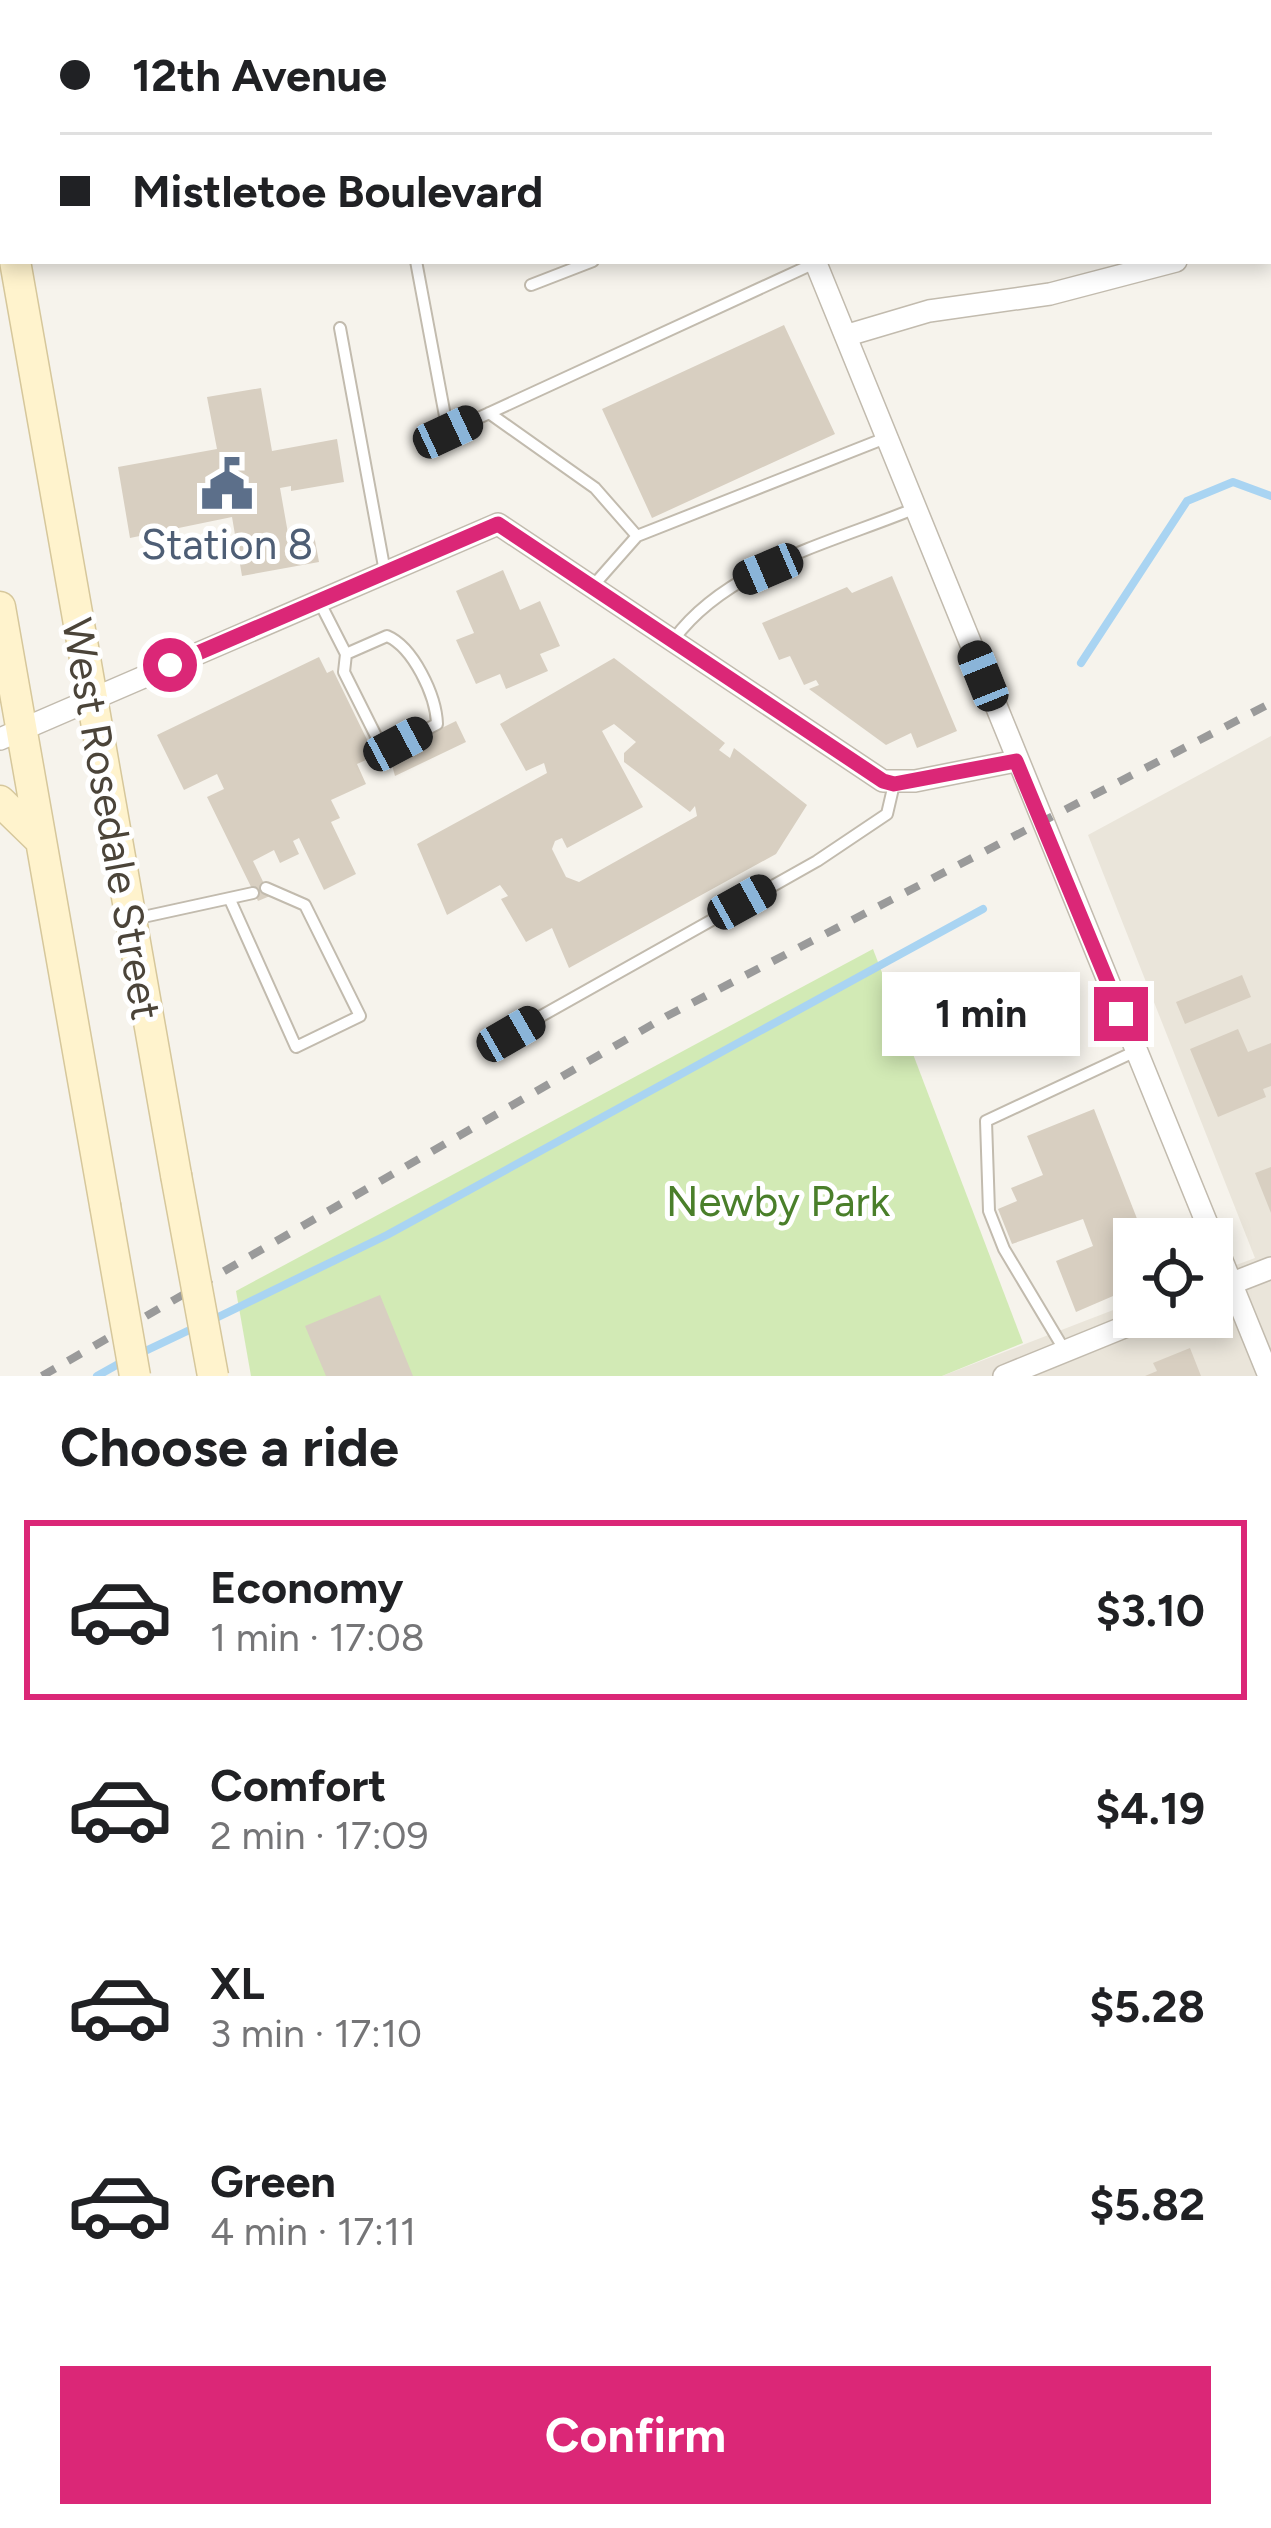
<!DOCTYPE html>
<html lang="en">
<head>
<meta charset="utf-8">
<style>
	body { margin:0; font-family:Figtree,sans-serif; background:#f6f6f6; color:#202124; height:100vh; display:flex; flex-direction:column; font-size:45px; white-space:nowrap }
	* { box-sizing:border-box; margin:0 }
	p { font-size:39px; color:#757577 }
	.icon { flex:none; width:66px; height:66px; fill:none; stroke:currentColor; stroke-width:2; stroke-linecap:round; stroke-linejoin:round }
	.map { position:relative; height:1376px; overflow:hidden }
	.panel { display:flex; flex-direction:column; background:#fff; flex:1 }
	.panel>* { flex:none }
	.guide { position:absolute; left:0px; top:0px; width:1272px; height:264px; box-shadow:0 6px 18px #0003; display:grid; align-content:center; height:264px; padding:0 60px; background:#fff }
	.fabs { position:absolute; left:1113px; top:1218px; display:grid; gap:24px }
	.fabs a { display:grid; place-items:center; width:120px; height:120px; border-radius:0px; background:#fff; box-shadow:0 6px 18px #0003; font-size:60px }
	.end { position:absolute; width:54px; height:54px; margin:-27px; border:15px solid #db2777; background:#fff; box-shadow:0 0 0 6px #fff }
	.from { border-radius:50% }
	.bubble { position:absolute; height:84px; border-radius:0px; background:#fff; box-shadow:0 6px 18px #0003; font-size:39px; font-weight:700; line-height:84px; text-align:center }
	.car { position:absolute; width:36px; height:72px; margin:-36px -18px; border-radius:15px; box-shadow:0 0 9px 3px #0007; background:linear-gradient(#222 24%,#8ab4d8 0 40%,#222 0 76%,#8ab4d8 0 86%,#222 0) }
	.guide b { display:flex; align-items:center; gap:42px; height:114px; font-size:45px }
	.guide b+b { border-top:3px solid #e0e0e0 }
	.guide i { width:30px; height:30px; background:#202124 }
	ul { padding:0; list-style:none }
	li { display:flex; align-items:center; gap:36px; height:180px; margin:0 24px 18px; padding:0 36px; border:6px solid transparent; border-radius:0px }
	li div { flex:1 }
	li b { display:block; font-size:45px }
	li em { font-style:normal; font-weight:700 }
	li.current { border-color:#db2777 }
	li>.icon { width:108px; height:108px; stroke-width:1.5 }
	h2 { padding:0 60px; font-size:54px; line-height:144px }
	.button { display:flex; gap:24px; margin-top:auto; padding:24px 60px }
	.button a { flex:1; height:138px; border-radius:0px; background:#db2777; color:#fff; font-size:48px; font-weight:700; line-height:138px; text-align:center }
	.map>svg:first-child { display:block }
	.residential { fill:#eae5da }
	.medical { fill:#f6e3e0 }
	.green { fill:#d2eab5 }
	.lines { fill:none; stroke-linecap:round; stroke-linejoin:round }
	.stream { stroke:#a9d4f2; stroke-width:8 }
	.building { fill:#d8cfc1; fill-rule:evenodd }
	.lane-casing { stroke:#c2bbae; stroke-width:14 }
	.street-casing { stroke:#c2bbae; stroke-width:24 }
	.secondary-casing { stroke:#d6c79b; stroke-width:33 }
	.lane { stroke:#fff; stroke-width:10 }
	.street { stroke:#fff; stroke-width:21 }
	.secondary { stroke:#fff3cd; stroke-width:30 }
	.rail { stroke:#9a9a9a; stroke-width:8; stroke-dasharray:15 15; stroke-linecap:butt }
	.secondary-bridge-casing { stroke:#d6c79b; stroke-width:33; stroke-linecap:butt }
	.secondary-bridge { stroke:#fff3cd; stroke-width:30 }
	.route { stroke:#db2777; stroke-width:15 }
	.labels { text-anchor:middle; stroke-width:10; stroke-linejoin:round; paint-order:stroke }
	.service-label { font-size:42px; fill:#4e5e75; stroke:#fff }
	.street-label { font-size:42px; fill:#4b4439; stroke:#fff }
	.park-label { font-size:42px; fill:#4a7f2a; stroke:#fff }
</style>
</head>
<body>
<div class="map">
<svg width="1271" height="1376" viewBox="0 0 1271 1376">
	<rect width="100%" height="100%" fill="#f6f3ec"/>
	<path class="residential" d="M1271,736V1376H942L1134,1302V1317H1212V1274L1255,1258L1088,835Z"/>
	<path class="medical" d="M725,0H1271V111L1269,3Z"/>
	<path class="green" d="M873,949L1023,1343L942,1376H251L236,1291Z"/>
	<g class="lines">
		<path class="stream" d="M1081,663L1187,501L1233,482L1271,496
			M212,1320L387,1235L983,909
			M141,1353L198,1326
			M97,1376L122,1362"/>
	</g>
	<path class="building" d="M784,325L835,434L652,518L602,409Z
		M261,388L272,451L337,439L344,482L291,491V486L280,488L289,539L313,530L319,562L242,576L232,517L130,538L118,467L217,449L207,397Z
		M503,570L520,610L540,601L560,646L540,654L548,671L506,689L500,674L476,684L456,640L474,633L456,591Z
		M892,576L957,731L917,748L911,733L886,745L809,689L819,685L816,680L804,685L790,656L779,660L762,623L847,587L852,593Z
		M319,657L327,673L333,670L375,756L357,764L366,784L331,800L340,818L331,822L356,874L324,890L299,838L293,841L299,854L280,863L274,850L253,861L270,896L258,901L207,797L224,789L217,774L184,790L157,735Z
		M614,658L725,743L719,750L730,758L734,748L807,805L776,854L569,968L552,928L526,942L501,899L508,896L500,885L447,915L417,844L547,773L544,763L526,771L500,724ZM614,724L636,742L624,753V762L690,812L695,806L697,816L579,882L566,877L552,849L555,841L562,838L567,848L643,807L602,731Z
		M456,721L466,742L395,776L389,754Z
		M1242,975L1251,997L1185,1024L1176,1002Z
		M1238,1029L1248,1052L1271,1043V1086L1263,1089L1266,1097L1218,1117L1190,1049Z
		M1094,1109L1145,1239H1134V1287L1076,1312L1056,1261L1093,1246L1083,1219L1012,1244L998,1209L1017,1201L1011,1188L1043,1175L1027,1136Z
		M1271,1167V1213L1255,1173Z
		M380,1295L413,1376H326L305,1326Z
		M1190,1348L1201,1376H1145L1157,1371L1153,1363Z"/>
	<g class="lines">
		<g class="lane-casing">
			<path id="lane" d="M506,0L507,3
				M795,0L796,3
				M867,0L868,3
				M943,0L945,3
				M1003,0L1004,3
				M1036,0L1037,3
				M1269,54L1271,53
				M416,261L448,432L815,263
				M531,285L593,261
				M340,328L385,572
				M489,413L595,488L637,536
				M592,587L637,536L888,437
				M319,601L346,654L344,672L379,742L398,744L437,724C436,695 413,647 387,636L346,654
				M674,639C728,566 834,542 916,508
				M231,902L296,1047L360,1016L305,905L266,888
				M134,919L253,893
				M511,1033L817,861L887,814L894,784
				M1065,1351L1004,1249L989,1211L986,1121L1136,1051"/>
		</g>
		<g class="street-casing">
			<path id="street" d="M305,0L307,3
				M708,0L709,3
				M111,3L119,0
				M0,45L3,44
				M1269,130L1271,129
				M1269,229L1271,228
				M815,261L1269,1376
				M848,335L929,311L1050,294L1176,261
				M0,739L498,524L883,781H915L1016,761
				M1212,1291L1271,1268
				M1004,1376L1149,1317"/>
		</g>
		<g class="secondary-casing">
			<path id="secondary" d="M0,185L3,200
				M15,261L176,1175
				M0,607L105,1205
				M0,801L38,838"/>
		</g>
		<use href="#lane" class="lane"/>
		<use href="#street" class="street"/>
		<use href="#secondary" class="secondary"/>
		<path class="rail" d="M42,1376L667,1016L1271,703"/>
		<g class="secondary-bridge-casing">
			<path id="secondary-bridge" d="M176,1175L213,1376
				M105,1205L135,1376"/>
		</g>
		<use href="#secondary-bridge" class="secondary-bridge"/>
	</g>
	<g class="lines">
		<path class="route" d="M170,665L498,524L883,781L894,784L1016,761L1121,1014"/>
	</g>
	<defs>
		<g id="civic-bare" transform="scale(4.14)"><path d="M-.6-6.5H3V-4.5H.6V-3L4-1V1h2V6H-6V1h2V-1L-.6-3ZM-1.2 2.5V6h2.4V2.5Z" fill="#5c6f8a" stroke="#fff" stroke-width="2.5" paint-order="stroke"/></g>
	</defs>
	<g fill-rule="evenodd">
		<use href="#civic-bare" x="227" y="484"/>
	</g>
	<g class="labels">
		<g class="service-label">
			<text x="227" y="559">Station 8</text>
		</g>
		<g class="street-label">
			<text transform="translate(112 819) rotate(80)" y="15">West Rosedale Street</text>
		</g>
		<g class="park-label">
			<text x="778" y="1216">Newby Park</text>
		</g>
	</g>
</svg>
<div class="fabs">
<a><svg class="icon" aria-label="locate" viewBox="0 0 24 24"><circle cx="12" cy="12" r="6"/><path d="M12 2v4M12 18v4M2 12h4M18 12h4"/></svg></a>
</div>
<i class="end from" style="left:170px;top:665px"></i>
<i class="end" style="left:1121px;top:1014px"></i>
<div class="bubble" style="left:882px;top:972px;width:198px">1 min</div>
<i class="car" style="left:448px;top:432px;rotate:65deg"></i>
<i class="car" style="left:768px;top:569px;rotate:247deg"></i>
<i class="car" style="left:983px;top:676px;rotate:338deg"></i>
<i class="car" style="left:398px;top:744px;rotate:62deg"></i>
<i class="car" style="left:742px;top:902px;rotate:61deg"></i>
<i class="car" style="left:511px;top:1034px;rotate:60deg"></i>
<div class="guide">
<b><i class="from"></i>12th Avenue</b>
<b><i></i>Mistletoe Boulevard</b>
</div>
</div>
<section class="panel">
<h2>Choose a ride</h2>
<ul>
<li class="current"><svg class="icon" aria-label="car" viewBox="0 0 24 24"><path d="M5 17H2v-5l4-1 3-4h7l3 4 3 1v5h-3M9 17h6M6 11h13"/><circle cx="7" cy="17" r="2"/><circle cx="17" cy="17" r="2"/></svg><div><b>Economy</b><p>1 min · 17:08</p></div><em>$3.10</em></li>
<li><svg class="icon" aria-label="car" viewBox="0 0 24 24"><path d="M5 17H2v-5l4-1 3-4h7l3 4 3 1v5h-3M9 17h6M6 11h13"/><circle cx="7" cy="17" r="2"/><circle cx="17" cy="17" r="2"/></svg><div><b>Comfort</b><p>2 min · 17:09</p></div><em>$4.19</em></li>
<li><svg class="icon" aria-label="car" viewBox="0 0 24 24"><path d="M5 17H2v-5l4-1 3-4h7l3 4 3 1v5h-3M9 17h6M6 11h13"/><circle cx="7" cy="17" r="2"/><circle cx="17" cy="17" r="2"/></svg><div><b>XL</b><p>3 min · 17:10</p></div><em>$5.28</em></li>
<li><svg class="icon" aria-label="car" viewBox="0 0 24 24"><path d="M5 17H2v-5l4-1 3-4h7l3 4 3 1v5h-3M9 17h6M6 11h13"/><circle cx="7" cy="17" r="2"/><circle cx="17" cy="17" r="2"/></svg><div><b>Green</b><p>4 min · 17:11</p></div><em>$5.82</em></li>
</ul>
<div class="button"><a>Confirm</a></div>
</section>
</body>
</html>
